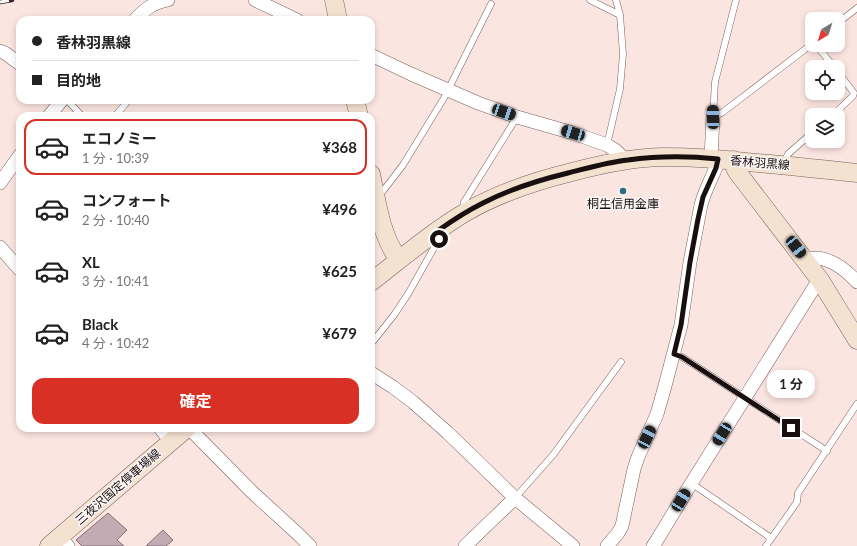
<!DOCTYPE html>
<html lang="ja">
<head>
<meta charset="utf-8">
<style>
	body { margin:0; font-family:Lato,"Noto Sans JP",sans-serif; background:#f2f2f2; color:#222; height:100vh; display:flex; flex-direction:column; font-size:15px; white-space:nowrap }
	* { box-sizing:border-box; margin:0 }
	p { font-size:13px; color:#767676 }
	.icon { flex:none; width:22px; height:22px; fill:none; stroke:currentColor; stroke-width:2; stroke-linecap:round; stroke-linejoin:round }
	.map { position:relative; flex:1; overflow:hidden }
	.panel { position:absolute; left:16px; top:112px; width:359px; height:320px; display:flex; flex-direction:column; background:#fff; border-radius:12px; box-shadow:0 2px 6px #0003 }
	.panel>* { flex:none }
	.guide { position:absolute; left:16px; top:16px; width:359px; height:88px; border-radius:12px; box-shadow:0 2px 6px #0003; display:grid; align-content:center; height:88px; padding:0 16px; background:#fff }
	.needle { width:26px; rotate:218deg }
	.tools { position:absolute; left:805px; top:12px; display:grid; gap:8px }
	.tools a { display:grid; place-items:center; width:40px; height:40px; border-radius:8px; background:#fff; box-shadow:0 2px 6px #0003; font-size:20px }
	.end { position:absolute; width:18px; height:18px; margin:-9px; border:5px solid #180f0e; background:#fff; box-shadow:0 0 0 2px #fff }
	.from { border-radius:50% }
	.bubble { position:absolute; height:28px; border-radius:12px; background:#fff; box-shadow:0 2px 6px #0003; font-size:13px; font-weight:700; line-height:28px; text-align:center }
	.car { position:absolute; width:12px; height:24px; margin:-12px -6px; border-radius:5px; box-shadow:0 0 3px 1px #0007; background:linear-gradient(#222 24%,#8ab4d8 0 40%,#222 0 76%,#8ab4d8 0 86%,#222 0) }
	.guide b { display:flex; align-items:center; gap:14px; height:38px; font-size:15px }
	.guide b+b { border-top:1px solid #e0e0e0 }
	.guide i { width:10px; height:10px; background:#222 }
	ul { padding:7px 0 0; list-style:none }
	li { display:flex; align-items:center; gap:12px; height:56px; margin:0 8px 6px; padding:0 8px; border:2px solid transparent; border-radius:12px }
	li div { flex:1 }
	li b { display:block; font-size:15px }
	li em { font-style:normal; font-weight:700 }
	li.on { border-color:#d93025 }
	li>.icon { width:36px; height:36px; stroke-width:1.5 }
	.action { display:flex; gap:8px; margin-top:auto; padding:8px 16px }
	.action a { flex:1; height:46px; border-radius:12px; background:#d93025; color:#fff; font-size:16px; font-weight:700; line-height:46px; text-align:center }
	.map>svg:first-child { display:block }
	.building { fill:#c4abb3; stroke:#866f76 }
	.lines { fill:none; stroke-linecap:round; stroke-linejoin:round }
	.lane-casing { stroke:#78605c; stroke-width:7 }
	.street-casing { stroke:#78605c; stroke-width:14 }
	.secondary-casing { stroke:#78605c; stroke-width:19 }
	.lane { stroke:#fff; stroke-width:6 }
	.street { stroke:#fff; stroke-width:13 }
	.secondary { stroke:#f4e2d1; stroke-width:18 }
	.rail-casing { stroke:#332827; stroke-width:4.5 }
	.rail { stroke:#fcf7f6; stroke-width:3; stroke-dasharray:9; stroke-linecap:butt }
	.route { stroke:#180f0e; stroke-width:5 }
	.poi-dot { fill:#296c7e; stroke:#fcf7f6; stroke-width:1.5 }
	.labels { text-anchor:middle; stroke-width:3; stroke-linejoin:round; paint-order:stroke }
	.street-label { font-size:12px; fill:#180f0e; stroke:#fcf7f6 }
	.poi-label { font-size:12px; fill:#180f0e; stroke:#fcf7f6 }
</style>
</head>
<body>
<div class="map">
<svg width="857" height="546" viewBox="0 0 857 546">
	<rect width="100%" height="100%" fill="#fbe5e1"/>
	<path class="building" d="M108,513L127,530L117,540L124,546H82L76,540Z
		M163,530L173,540L166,546H146Z"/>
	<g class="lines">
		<g class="lane-casing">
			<path id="lane" d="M590,0L620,15
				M736,0L715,82L713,117L723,112L812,44
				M838,23L857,8
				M816,45L834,67
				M67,100L82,116
				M833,115L853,96L854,93L838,72
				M115,116L129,100
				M607,145L620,89L623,54L620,15L616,0
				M783,164L788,154L812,133
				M377,194L383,191L403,165L444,98L491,4
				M464,211L463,207L464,202L517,117
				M371,344L394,315L408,294L439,239V235
				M674,354L682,357L827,451
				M691,483L771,538
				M515,498L553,455L621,362
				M766,546L797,502L798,493L857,404"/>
		</g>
		<g class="street-casing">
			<path id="street" d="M255,0L297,20
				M135,20C146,8 153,3 168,0
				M0,51L5,53L20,64
				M371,55L411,74L478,103L517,117L573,133L607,145L615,150L626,160
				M49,116L62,100
				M711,158L713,117
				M0,183L20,155
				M0,247L20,270
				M805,260C809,259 814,258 818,258C834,260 847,271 857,282
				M371,373L393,387L413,402L448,433L515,498L573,546
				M160,428L171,441
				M189,428L252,492L298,534L310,546
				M59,537L68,546
				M465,546L515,498
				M607,546L618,533L622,526L634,469L638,457L657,414L665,386L681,325L690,262L701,205C705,189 714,175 719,159
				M653,546L657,540L689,487L815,286L820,280"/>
		</g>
		<g class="secondary-casing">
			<path id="secondary" d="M334,0L338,20
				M355,100L359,116
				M733,160L735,168L738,173L820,280L857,340
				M371,174C377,203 381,236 399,260
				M371,282C402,258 432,232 466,212C499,193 535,181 572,172C602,164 633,157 665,157C692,157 719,159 746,162C783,165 820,169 857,173
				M49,546L187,428"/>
		</g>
		<use href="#lane" class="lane"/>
		<use href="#street" class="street"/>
		<use href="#secondary" class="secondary"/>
		<g class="rail-casing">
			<path id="rail" d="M0,2L12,0"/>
		</g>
		<use href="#rail" class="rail"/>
	</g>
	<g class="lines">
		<path class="route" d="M439,239V230C453,220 467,211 483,203C510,189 539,180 568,173C588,168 608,162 628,160C657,156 689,156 718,159L716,168L703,197L698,219L690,262L681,325L674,354L682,357L791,428"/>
	</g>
	<circle class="poi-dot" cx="623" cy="191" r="4"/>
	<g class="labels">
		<g class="street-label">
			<text transform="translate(760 163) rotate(5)" y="4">香林羽黒線</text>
			<text transform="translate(118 487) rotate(-41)" y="4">三夜沢国定停車場線</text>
		</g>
		<g class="poi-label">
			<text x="623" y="208">桐生信用金庫</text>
		</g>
	</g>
</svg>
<div class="tools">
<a><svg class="needle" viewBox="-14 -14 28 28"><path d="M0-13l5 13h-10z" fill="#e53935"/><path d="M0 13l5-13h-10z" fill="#767676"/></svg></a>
<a><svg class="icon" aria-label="locate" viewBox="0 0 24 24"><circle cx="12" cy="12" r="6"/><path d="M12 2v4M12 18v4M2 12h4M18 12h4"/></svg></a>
<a><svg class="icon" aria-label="layers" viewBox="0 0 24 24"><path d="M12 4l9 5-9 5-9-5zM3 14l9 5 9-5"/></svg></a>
</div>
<i class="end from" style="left:439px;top:239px"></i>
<i class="end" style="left:791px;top:428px"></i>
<div class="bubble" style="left:767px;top:370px;width:48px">1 分</div>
<i class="car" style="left:504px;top:112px;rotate:109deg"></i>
<i class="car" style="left:713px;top:117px;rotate:359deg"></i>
<i class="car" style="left:573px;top:133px;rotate:286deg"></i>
<i class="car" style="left:796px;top:247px;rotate:142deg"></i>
<i class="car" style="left:722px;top:434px;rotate:212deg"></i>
<i class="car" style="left:647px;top:437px;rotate:26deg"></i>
<i class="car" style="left:681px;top:500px;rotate:31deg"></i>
<div class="guide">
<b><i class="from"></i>香林羽黒線</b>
<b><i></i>目的地</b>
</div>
<section class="panel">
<ul>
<li class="on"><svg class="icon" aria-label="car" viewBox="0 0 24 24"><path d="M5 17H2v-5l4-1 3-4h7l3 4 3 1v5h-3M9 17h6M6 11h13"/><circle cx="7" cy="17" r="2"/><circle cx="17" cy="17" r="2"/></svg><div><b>エコノミー</b><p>1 分 · 10:39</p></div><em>¥368</em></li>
<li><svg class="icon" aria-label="car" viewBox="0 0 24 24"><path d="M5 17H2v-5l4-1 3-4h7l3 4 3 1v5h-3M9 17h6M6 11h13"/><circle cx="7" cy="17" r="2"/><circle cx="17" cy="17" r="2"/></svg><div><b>コンフォート</b><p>2 分 · 10:40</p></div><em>¥496</em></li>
<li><svg class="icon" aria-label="car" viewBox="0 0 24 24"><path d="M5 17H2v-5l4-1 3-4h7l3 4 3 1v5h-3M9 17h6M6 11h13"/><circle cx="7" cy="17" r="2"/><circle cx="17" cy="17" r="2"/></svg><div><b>XL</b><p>3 分 · 10:41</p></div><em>¥625</em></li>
<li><svg class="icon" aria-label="car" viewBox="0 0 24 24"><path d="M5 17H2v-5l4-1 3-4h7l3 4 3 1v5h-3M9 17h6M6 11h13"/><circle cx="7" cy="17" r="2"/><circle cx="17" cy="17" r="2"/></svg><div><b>Black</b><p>4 分 · 10:42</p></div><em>¥679</em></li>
</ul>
<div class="action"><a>確定</a></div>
</section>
</div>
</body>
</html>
